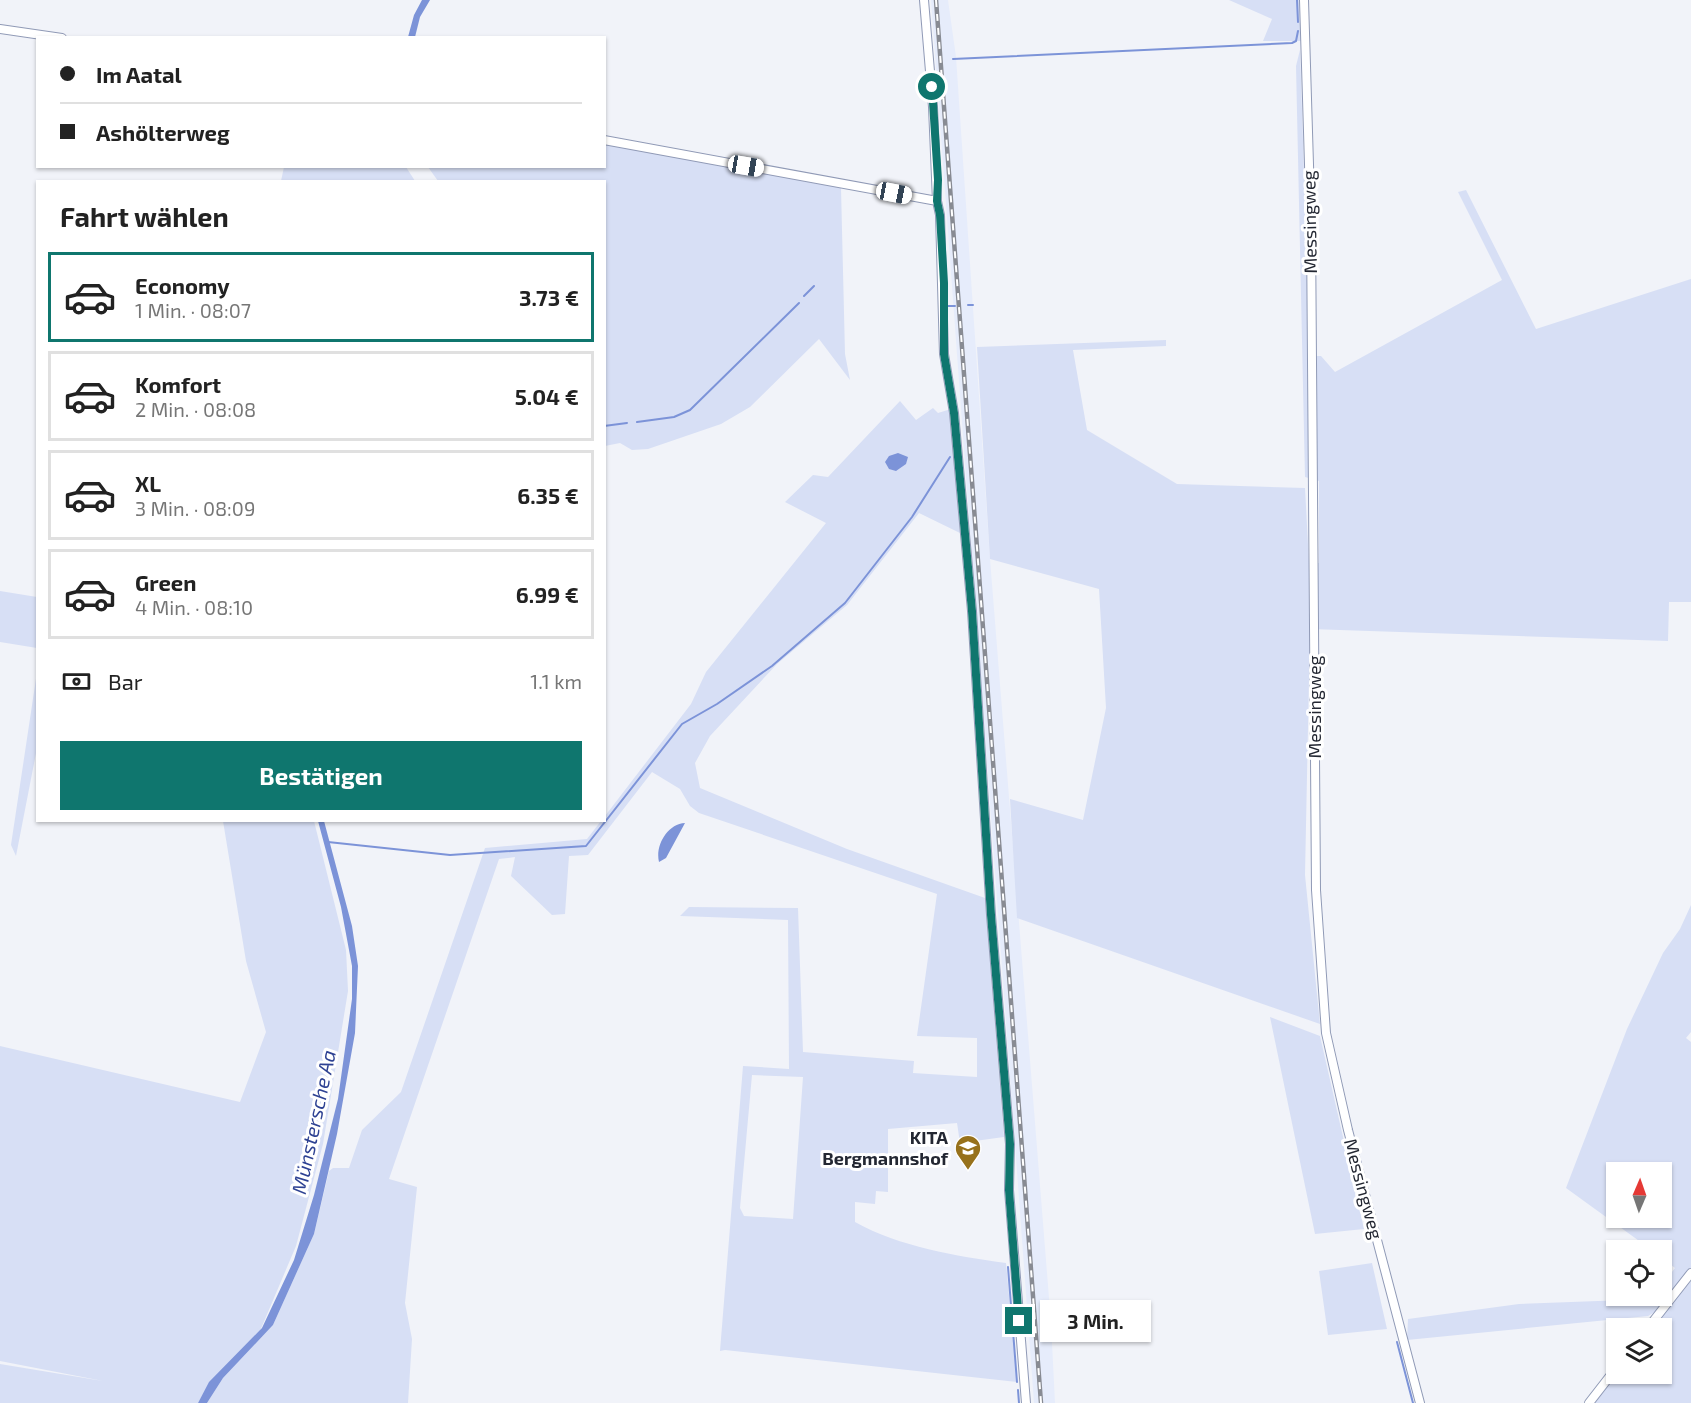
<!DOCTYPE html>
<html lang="de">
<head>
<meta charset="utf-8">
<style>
	body { margin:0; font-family:"Exo 2",sans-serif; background:#f2f2f2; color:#222; height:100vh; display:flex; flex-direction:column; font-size:22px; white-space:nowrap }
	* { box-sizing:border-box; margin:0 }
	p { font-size:20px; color:#767676 }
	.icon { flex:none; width:33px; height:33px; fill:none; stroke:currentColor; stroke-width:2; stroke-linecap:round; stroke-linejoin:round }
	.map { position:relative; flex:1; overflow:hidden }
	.details { position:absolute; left:36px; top:180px; width:570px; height:642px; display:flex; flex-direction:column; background:#fff; border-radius:0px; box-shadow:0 2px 4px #0004 }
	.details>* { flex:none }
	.banner { position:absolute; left:36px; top:36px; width:570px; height:132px; border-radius:0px; box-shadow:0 2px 4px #0004; display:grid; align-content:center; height:132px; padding:0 24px; background:#fff }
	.needle { width:39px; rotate:2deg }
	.fabs { position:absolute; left:1606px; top:1162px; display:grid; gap:12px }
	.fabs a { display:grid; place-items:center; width:66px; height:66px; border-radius:0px; background:#fff; box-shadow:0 2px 4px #0004; font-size:30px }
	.end { position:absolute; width:27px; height:27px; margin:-14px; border:8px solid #0f766e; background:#fff; box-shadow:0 0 0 3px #fff }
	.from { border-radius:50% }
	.bubble { position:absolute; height:42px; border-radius:0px; background:#fff; box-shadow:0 2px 4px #0004; font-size:20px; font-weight:700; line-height:42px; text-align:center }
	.car { position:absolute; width:18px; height:36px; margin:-18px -9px; border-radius:8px; box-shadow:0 0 4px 2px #0007; background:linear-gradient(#fff 24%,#345 0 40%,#fff 0 76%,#345 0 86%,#fff 0) }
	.banner b { display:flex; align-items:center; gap:21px; height:57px; font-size:22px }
	.banner b+b { border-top:2px solid #e0e0e0 }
	.banner i { width:15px; height:15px; background:#222 }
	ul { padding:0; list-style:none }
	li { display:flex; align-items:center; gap:18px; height:90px; margin:0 12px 9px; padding:0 12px; border:3px solid #e0e0e0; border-radius:0px }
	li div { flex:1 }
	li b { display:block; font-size:22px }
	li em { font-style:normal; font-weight:700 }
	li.selected { border-color:#0f766e }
	li>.icon { width:54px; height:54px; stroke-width:1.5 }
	h2 { padding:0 24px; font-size:27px; line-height:72px }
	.pay { display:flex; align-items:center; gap:15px; height:66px; padding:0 24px; font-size:22px }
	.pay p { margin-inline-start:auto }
	.primary-button { display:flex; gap:12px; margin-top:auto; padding:12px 24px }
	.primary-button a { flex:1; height:69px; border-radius:0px; background:#0f766e; color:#fff; font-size:24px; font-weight:700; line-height:69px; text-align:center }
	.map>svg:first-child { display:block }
	.built { fill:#e6ecfb }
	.green { fill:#d7dff5; fill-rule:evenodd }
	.water { fill:#7c93d8 }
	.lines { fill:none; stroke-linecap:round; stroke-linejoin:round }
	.stream { stroke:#7c93d8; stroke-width:2 }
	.minor-casing { stroke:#909ab6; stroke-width:10 }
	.minor { stroke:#fff; stroke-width:8 }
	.rail-casing { stroke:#888b93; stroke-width:4.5 }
	.rail { stroke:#fff; stroke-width:2; stroke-dasharray:7; stroke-linecap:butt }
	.route { stroke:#0f766e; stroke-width:8 }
	.labels { text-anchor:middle; stroke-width:6; stroke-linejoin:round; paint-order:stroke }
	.street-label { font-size:18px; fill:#232732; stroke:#fff }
	.poi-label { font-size:18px; font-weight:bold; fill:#232732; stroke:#fff; text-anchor:end }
	.water-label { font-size:20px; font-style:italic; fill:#2e4293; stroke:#fff }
</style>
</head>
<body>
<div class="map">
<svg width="1691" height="1403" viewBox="0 0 1691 1403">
	<rect width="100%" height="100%" fill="#f1f3f9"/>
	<path class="built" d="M931,0H948L956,57L990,559L1051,1323L1055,1403H1034Z"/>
	<path class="green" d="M1229,0H1301L1303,41H1263L1272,19Z
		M1300,50L1310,356H1321L1335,372L1502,280L1458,192L1466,190L1536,329L1691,279V602H1669L1668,641L1310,629L1305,875L1320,1024L1017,918L1010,799L1083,820L1106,708L1099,589L990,559L977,347L1166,340V346L1073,350L1087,430L1177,484L1305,488L1309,563H1319V481L1305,477L1296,66Z
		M605,144L841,188L845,354L850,380L819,339L750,407L721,424L648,449L632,450L620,443L605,446L604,182L438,181L428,167L604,166Z
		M284,167H406L415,181H281Z
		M900,401L916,420L933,408L938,413L951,409L960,533L919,513L847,605L777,664L710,736L695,763L700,788L847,849L985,898L1004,1137L960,1143L957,1123L888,1129V1192L876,1191L875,1204L855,1202V1222C900,1247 956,1256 1006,1263L1017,1382L725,1350L720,1351L743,1066L789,1069L788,920L680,916L689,907L798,908L803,1052L914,1061L913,1073L977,1077V1038L917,1036L937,894L699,813L690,806L680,789L652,772L588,855L569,856L565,914L552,915L511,876L515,857L499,859L389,1179L417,1187L405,1303L412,1339L408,1403H207L223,1378L273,1325L314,1234L329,1171L333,1168H349L362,1130L401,1092L485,848L587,839L601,821L604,820L605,816L691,704L706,672L826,523L785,502L813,475L828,477ZM752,1075L803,1077L793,1219L744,1216L740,1208Z
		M0,591L37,597V648L0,642Z
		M37,672V748L16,856L11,845Z
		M223,821H314L346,950L348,991L323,1144L296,1246L260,1331L210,1382L198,1403H0V1364L103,1381L0,1361V1046L240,1102L266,1032L246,961Z
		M1691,905V1032L1686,1038L1691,1042V1273L1665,1306L1648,1316L1407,1340L1408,1319L1519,1304L1652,1299L1654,1296H1662V1285L1675,1268L1662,1258V1251H1653L1566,1188L1627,1029L1663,953L1680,929ZM1617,1173H1662V1218H1617Z
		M1270,1017L1320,1036L1364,1229L1315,1234Z
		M1372,1263L1387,1329L1328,1335L1319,1271Z
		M1691,1281V1403H1592L1617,1371V1374H1662V1329H1651Z"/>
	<path class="water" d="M422,0H430L420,17L415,37H408L414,15Z
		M898,453L908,457L906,464L896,471L889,469L885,462L889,456Z
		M318,821H324L352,926L358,966L355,1033L337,1134L314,1234L273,1325L223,1378L207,1403H198L209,1382L262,1328L294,1260L314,1195L338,1099L352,999V966L341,907Z
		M685,823L666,858L659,862C655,846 667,824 685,823Z"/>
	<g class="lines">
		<path class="stream" d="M1297,0L1298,22
			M953,59L1292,43L1296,41L1298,31
			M804,296L814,286
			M968,305H973
			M948,306H955
			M637,422L674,417L690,410L799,303
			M604,426L627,423
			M328,842L450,855L586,846L682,724L717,704L772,666L845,603L912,517L950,457
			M1008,1267L1017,1382
			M1397,1342L1413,1403
			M1018,1390L1019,1403"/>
		<g class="minor-casing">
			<path id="minor" d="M924,0L933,107L937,201L940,215L944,354L954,413L972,611L991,915L1010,1144L1009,1190L1026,1403
				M1304,0L1311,230L1316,890L1326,1033L1348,1130L1420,1403
				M0,29L62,38
				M604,140L937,201
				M1647,1329L1691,1273
				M1589,1403L1617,1367"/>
		</g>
		<use href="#minor" class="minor"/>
		<g class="rail-casing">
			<path id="rail" d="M936,0L1041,1403"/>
		</g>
		<use href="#rail" class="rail"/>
	</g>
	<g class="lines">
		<path class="route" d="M932,87L938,180L937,201L940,215L944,283V354L954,413L972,611L991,915L1010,1144L1009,1190L1019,1321"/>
	</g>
	<defs>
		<g id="school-pin" transform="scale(1.35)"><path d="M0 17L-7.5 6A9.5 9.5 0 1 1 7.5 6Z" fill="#97711b" stroke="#fff"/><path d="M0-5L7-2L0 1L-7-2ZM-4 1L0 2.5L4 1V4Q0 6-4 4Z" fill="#fff"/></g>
	</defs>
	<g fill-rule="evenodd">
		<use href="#school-pin" x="968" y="1148"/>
	</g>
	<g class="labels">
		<g class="street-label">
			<text transform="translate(1310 222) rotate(-91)" y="6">Messingweg</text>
			<text transform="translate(1315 707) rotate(-90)" y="6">Messingweg</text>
			<text transform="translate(1363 1189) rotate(75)" y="6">Messingweg</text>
		</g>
		<g class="poi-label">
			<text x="948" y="1144">KITA<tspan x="948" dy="21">Bergmannshof</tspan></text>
		</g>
		<g class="water-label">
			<text transform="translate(314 1122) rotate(-78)" y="7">Münstersche Aa</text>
		</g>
	</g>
</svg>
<div class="fabs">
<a><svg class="needle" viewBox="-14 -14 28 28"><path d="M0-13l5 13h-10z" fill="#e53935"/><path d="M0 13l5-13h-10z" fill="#767676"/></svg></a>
<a><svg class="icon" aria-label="locate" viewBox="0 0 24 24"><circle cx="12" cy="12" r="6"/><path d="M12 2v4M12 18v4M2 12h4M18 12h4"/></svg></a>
<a><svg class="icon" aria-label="layers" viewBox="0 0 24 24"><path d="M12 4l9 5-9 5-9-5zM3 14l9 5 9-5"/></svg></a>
</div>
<i class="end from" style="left:932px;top:87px"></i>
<i class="end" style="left:1019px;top:1321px"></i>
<div class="bubble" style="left:1040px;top:1300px;width:111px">3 Min.</div>
<i class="car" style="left:746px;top:166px;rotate:100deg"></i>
<i class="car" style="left:894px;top:193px;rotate:101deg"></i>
<div class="banner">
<b><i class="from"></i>Im Aatal</b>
<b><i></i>Ashölterweg</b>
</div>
<section class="details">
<h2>Fahrt wählen</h2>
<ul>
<li class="selected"><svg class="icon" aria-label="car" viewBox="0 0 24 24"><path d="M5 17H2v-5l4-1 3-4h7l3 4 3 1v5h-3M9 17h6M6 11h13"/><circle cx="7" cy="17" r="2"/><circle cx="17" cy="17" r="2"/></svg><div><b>Economy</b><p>1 Min. · 08:07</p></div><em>3.73 €</em></li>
<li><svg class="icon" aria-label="car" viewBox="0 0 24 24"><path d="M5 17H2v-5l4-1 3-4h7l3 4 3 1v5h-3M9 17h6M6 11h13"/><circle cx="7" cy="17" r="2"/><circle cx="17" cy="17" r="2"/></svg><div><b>Komfort</b><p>2 Min. · 08:08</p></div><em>5.04 €</em></li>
<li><svg class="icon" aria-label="car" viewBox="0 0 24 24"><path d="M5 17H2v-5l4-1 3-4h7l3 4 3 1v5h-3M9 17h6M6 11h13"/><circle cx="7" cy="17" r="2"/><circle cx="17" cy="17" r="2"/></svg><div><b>XL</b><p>3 Min. · 08:09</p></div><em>6.35 €</em></li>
<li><svg class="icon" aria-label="car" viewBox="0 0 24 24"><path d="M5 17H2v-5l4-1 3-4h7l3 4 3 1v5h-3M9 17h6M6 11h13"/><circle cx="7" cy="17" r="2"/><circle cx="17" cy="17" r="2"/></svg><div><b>Green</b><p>4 Min. · 08:10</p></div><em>6.99 €</em></li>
</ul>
<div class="pay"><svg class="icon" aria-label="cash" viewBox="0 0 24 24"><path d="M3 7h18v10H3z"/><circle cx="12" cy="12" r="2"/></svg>Bar<p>1.1 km</p></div>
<div class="primary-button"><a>Bestätigen</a></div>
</section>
</div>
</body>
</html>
